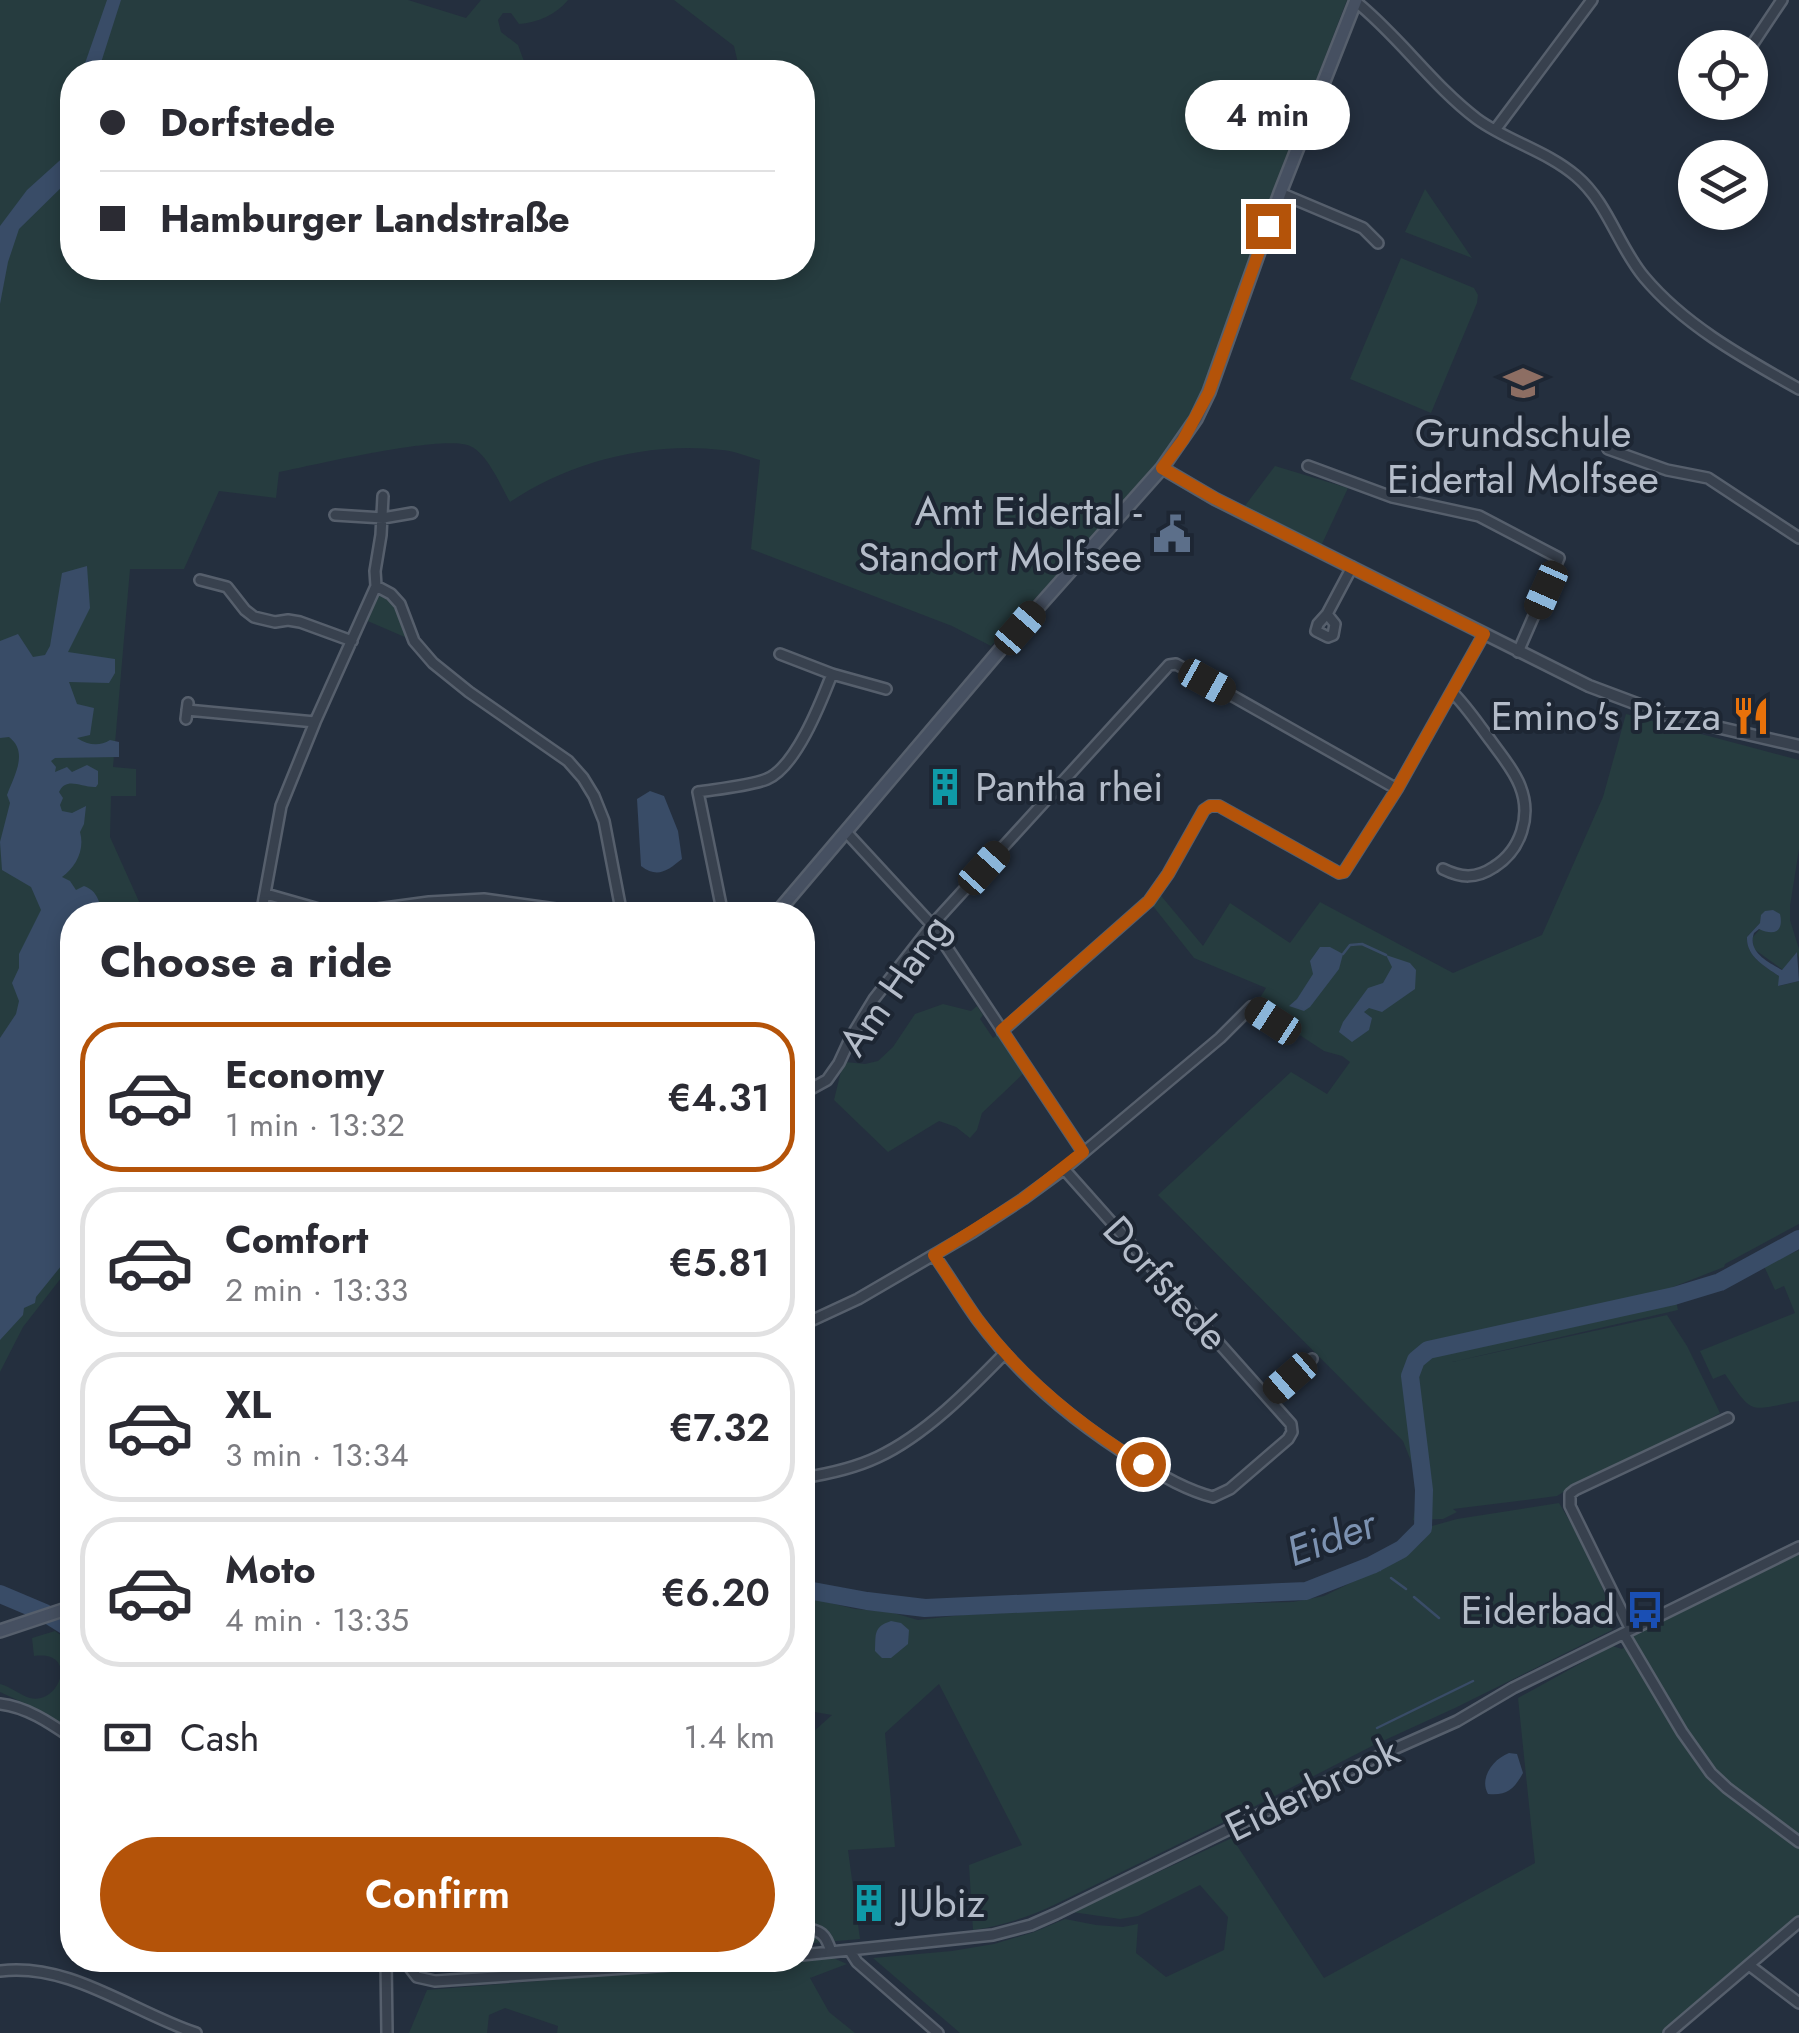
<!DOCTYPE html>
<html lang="en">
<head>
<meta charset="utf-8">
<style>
	body { margin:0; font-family:Jost,sans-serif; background:#f2f2f3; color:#2b2b33; height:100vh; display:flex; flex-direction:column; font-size:38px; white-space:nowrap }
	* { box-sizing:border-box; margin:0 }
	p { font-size:32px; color:#7c7c81 }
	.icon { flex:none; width:55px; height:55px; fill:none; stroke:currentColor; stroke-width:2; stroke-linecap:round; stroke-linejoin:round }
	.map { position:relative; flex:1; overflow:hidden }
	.side { position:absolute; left:60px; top:902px; width:755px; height:1070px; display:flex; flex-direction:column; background:#fff; border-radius:40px; box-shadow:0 5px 15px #0003 }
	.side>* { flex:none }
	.top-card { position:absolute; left:60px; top:60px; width:755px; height:220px; border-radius:40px; box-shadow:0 5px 15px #0003; display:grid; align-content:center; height:220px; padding:0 40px; background:#fff }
	.tools { position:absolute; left:1678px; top:30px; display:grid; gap:20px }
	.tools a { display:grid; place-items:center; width:90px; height:90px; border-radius:50%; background:#fff; box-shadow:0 5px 15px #0003; font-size:50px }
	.end { position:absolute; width:45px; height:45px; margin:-22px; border:12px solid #b45309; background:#fff; box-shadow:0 0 0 5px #fff }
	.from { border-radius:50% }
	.bubble { position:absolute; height:70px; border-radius:35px; background:#fff; box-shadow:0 5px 15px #0003; font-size:32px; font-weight:600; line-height:70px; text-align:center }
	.car { position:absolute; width:30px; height:60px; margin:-30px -15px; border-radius:12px; box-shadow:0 0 8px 2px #0007; background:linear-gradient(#222 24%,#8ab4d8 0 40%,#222 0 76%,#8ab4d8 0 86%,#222 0) }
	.top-card b { display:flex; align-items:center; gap:35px; height:95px; font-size:38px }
	.top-card b+b { border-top:2px solid #e1e1e2 }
	.top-card i { width:25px; height:25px; background:#2b2b33 }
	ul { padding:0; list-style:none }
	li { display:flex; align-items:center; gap:30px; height:150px; margin:0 20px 15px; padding:0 20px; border:5px solid #e1e1e2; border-radius:40px }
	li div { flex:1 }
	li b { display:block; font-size:38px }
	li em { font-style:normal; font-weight:600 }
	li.current { border-color:#b45309 }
	li>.icon { width:90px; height:90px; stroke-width:1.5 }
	h2 { padding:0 40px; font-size:45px; line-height:120px }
	.pay { display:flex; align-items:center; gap:25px; height:110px; padding:0 40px; font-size:38px }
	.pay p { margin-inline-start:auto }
	.cta { display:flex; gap:20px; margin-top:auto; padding:20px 40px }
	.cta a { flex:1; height:115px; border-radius:60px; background:#b45309; color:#fff; font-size:40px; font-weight:600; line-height:115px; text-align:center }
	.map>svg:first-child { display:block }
	.green { fill:#263c3f }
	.water { fill:#394c67 }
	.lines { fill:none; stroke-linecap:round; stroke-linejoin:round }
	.stream { stroke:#394c67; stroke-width:2.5 }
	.river { stroke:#394c67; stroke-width:18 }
	.minor-casing { stroke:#565f6c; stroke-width:14 }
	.tertiary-casing { stroke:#565f6c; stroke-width:15 }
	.secondary-casing { stroke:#565f6c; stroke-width:16 }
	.minor { stroke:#38414e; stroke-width:9 }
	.tertiary { stroke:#38414e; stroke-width:10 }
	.secondary { stroke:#465061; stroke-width:11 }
	.route { stroke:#b45309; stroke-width:12 }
	.labels { text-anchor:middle; stroke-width:8; stroke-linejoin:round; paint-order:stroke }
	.poi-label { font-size:40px; fill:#b4bcc9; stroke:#1d2633; text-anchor:end }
	.street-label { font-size:40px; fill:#b4bcc9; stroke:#1d2633 }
	.water-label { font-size:42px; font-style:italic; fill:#7c92b1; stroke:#1d2633 }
</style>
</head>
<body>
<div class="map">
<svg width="1799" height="2033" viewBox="0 0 1799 2033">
	<rect width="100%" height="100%" fill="#242f3e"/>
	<path class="green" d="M0,0H408L466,18L481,0H568C557,14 537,23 519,24L511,13H503L498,20L501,32L518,45L528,72H72V268H802V72H740L734,46L674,0H1347L1274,190L1207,391L1163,461L991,646L952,626L751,549L760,460C748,457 735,451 722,450C650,441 569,462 510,502C501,486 487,453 470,446C443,434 315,465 279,472L276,498L219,491L184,569H130L113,767L136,769V796H111L110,837L141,906L136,915H72V1264L23,1327L0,1372Z
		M1425,189L1472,258L1405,232Z
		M1401,258L1474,288L1478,295L1477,303L1431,413L1350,379Z
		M1275,466L1348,488L1321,546L1244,507Z
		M376,586L391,594L414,641L363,619Z
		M1626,714L1799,760V849L1790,906V920L1799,949V958L1797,953L1783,970L1754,949L1752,938L1760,929V923L1747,937C1746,956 1765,966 1779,976V986L1799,981V1224L1725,1264L1724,1267L1673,1287L1678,1310L1452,1362L1667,1315L1687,1346L1720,1413L1683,1435L1576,1484L1557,1496L1453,1509L1457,1512L1443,1519L1413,1520L1420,1484L1403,1441L1158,1195L1291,1072L1327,1094L1350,1062L1342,1056L1324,1051L1260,1009L1258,1001L1266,988L1194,958L1149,901L1157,891L1203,946L1230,903L1290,943L1320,902L1453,973L1542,935L1603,797Z
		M943,1004L971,1011L977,1006L983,1015L980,1019L993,1038L999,1034L1024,1073L982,1113L977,1130L970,1138L956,1127L939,1121L888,1152L834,1100L842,1067L845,1062L865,1064L878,1061L893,1047L915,1014Z
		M1799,1250V1401C1749,1410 1754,1417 1725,1374L1713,1379L1700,1351L1795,1313L1784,1286L1775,1290L1764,1266Z
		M1559,1503C1579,1536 1611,1592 1612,1630L1455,1708L1374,1745L1232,1818L1054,1905C1028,1917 1002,1926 973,1930L969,1865L1022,1845L939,1684L885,1733L895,1847L848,1850L860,1939L803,1944V1741L832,1715L803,1710L802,1596L855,1609L890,1612L918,1620L962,1615L1140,1606L1293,1602L1324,1596L1405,1556L1422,1542L1432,1526L1457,1519Z
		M1799,1551V1916L1662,2033H960L873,1958L952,1951L994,1944L1034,1932L1065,1919L1096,1925L1123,1927L1138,1924L1136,1953L1166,1977L1224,1950L1228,1917L1200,1885L1138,1916L1120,1919L1072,1912L1232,1838L1324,1978L1535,1863L1518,1698L1612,1646L1622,1649L1632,1641L1635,1634Z
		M55,1631L72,1643V1732L43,1712L0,1692V1684C11,1687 20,1695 30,1698C59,1706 80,1650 34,1656L32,1638Z
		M831,1957L847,1964L810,1978L829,2012L855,2033H557L558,2026L505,2008L489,2015L487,2033H409L427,1990Z"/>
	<path class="water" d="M107,0H121L98,72H82Z
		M72,139V177L19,229L8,262L0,304V226L27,190L68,153Z
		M87,566L90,608L68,652L115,659V673L109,683L69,682L77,704L94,708L90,735L77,738C88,745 99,747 110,740L119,742V757L55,758L51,761L56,767L55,772L67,767L72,772L87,765L98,771V784L96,787C81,788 67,776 59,792L63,798L60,805L62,811L72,813L86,806L84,824L80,832C85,850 76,867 62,877L70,881L76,890L84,886C98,891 99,902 103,915H72V1250L68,1260H66L36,1297L35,1303L24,1308L23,1315L0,1340V1038L16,1014L19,1001L12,983L19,968V954L41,910L31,887L2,870L0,842L10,803L7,795C14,776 29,752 9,737L0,738V641L18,634L33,657L45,655L50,646L62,573Z
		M650,791L664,796L678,831L682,859C668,870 658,879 641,866L637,799Z
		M1773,910L1780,914C1784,932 1774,936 1759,929L1754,933C1747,952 1768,962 1782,970L1797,952L1799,981L1778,986L1779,976C1764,966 1746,956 1747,937L1760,923L1761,915L1765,911Z
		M1320,947H1330L1343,954L1339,969L1310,1007L1304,1011L1289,1006L1297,999L1313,974L1310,961Z
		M1386,955L1410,963L1416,970L1415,989L1382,1012L1369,1008L1364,1012L1372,1018L1369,1030L1352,1042L1339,1032L1343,1022L1368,988L1383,983L1392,967Z
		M891,1621L901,1623L909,1630L908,1644L891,1658H882L875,1651C876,1634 873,1627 891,1621Z
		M1509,1753L1517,1754L1523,1773C1514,1789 1507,1796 1488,1794C1479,1778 1493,1759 1509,1753Z"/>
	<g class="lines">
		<path class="stream" d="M1343,954L1350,945L1362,944L1386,955
			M1372,1565L1380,1570
			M1391,1578L1406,1589
			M1414,1597L1439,1618
			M1377,1728L1473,1681"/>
		<path class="river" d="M802,1589L867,1601L925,1608L1306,1591L1372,1565L1402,1549L1423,1528L1424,1490L1410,1376L1416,1360L1428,1350L1674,1296L1720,1282L1799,1239
			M0,1594L45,1613L72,1630"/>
		<g class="minor-casing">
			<path id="minor" d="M1355,1C1399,36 1432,85 1477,119C1507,141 1547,151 1576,176C1608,203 1618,246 1644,277C1685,326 1744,358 1799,389
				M1750,48L1782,0
				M1495,130L1592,0
				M1280,193L1363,228L1378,243
				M1608,449L1667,470L1708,478L1799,538
				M1308,466L1392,497L1479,516L1559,558L1518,652
				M335,515L383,518L412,513
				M200,580L227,587L245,610L254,617L275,622L288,620L300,622L352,641
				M376,586L391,594L400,604L414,641L433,663L469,692L568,761L583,778L594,796L604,821L622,915
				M1327,614L1335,624L1333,635L1328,637L1316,631L1318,624L1327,614L1352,567
				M780,654L832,674L886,689
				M187,710L315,722
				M186,719L188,703
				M847,833L932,925L1083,1152
				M1443,869C1461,878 1476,879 1494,867C1521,850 1532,816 1520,786C1514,770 1501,755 1491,741C1478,724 1467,707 1452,692
				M266,894L322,910L355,912L429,902L484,899L563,910L621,912
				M261,915L281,806L315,722L376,586L375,571L381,535L383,496
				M723,915L698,792C717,789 750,786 767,779C796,767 821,702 832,674
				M1002,1031L1149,901L1168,874L1204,810L1210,806H1219L1339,873L1344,872L1397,789L1484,634
				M802,1092L807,1091L827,1080L839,1063L851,1037L874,999L932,925L1169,665L1176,664L1397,789
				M934,1255C949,1276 962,1298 977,1319C1019,1376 1077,1424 1137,1461C1161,1475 1186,1490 1213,1497L1230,1489L1288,1439L1292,1432L1291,1424L1064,1169
				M802,1325L858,1299L973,1232L1023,1199L1064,1169L1220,1038L1251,1007L1273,1021
				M1267,1397L1312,1359
				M802,1478C828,1474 855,1468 878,1457C925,1435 969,1390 1005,1353
				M1631,1630L1570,1506V1494L1575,1490L1728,1418
				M1624,1634L1682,1732L1711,1773L1727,1788L1799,1842
				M0,1704C27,1707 50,1723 72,1738
				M802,1928C821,1930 826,1934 831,1952
				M850,1951L857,1962L938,2033
				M802,1955L993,1935L1031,1925L1056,1914L1385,1753L1457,1721L1513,1688L1799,1547
				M386,1960L387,2033
				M404,1960L417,1977L435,1981L746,1960
				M1749,1965L1799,2003
				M0,1971C70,1962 132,2012 196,2033
				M1669,2033L1799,1922"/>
		</g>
		<g class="tertiary-casing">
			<path id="tertiary" d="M1162,468L1215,499L1589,686L1669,716L1799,746"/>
		</g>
		<g class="secondary-casing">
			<path id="secondary" d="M775,915L1000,650L1162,468L1196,419L1209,392L1280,193L1356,0
				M0,1631L72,1607"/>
		</g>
		<use href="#minor" class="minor"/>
		<use href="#tertiary" class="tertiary"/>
		<use href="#secondary" class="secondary"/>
	</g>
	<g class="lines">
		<path class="route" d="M1143,1464C1081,1426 1023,1379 978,1320C963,1299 949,1277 934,1255L1023,1199L1083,1152L1002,1030L1149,901L1168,874L1204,810L1210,806H1219L1339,873L1344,872L1397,789L1484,634L1216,499L1162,468L1183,440L1209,392L1268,226"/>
	</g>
	<defs>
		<g id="school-bare" transform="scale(3)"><path d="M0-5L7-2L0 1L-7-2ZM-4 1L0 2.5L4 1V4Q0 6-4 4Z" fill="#8d6e63" stroke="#1d2633" stroke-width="2.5" paint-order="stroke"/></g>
		<g id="civic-bare" transform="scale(3)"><path d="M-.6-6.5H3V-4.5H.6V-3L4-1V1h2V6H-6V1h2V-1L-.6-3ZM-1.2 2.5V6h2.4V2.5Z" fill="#5c6f8a" stroke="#1d2633" stroke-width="2.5" paint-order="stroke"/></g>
		<g id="restaurant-bare" transform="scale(3)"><path d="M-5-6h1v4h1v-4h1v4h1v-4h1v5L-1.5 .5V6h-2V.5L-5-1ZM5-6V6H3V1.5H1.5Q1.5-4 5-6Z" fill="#e8710a" stroke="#1d2633" stroke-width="2.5" paint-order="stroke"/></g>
		<g id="building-bare" transform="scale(3)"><path d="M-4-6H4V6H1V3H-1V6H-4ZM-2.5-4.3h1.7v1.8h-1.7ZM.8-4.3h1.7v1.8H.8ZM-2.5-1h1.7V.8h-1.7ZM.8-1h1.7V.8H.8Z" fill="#0f9aa8" stroke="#1d2633" stroke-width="2.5" paint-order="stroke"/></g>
		<g id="bus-bare" transform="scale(3)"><path d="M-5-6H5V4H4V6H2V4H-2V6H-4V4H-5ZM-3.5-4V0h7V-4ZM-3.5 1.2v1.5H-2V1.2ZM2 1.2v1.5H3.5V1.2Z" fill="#1a4fb4" stroke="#1d2633" stroke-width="2.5" paint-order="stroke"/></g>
	</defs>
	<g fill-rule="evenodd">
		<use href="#school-bare" x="1523" y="383"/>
		<use href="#civic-bare" x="1172" y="534"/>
		<use href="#restaurant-bare" x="1751" y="716"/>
		<use href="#building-bare" x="945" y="787"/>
		<use href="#bus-bare" x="1645" y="1610"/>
		<use href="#building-bare" x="869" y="1903"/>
	</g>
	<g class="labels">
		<g class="poi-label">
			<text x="1523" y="447" text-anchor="middle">Grundschule<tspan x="1523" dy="46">Eidertal Molfsee</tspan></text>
			<text x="1142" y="525">Amt Eidertal -<tspan x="1142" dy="46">Standort Molfsee</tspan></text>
			<text x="1721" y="730">Emino's Pizza</text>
			<text x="975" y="801" text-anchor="start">Pantha rhei</text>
			<text x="1615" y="1624">Eiderbad</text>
			<text x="899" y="1917" text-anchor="start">JUbiz</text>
		</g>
		<g class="street-label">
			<text transform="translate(894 985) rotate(-55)" y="14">Am Hang</text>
			<text transform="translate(1166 1283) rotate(48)" y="14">Dorfstede</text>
			<text transform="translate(1312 1789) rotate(-26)" y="14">Eiderbrook</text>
		</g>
		<g class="water-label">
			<text transform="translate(1331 1537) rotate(-20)" y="15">Eider</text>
		</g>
	</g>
</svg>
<div class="tools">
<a><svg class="icon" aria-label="locate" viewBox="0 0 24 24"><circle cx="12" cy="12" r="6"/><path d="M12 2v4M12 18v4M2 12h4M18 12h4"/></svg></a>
<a><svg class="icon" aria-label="layers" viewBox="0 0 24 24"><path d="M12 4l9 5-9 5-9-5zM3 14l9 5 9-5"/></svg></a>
</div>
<i class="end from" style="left:1143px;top:1464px"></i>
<i class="end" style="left:1268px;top:226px"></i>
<div class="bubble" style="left:1185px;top:80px;width:165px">4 min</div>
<i class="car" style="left:1546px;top:590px;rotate:204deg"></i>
<i class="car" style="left:1020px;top:628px;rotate:41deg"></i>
<i class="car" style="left:1207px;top:682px;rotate:119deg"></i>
<i class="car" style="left:984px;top:868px;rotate:42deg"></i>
<i class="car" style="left:1273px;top:1021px;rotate:303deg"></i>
<i class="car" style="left:1290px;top:1378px;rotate:229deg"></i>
<div class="top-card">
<b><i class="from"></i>Dorfstede</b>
<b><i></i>Hamburger Landstraße</b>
</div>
<section class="side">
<h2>Choose a ride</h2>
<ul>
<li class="current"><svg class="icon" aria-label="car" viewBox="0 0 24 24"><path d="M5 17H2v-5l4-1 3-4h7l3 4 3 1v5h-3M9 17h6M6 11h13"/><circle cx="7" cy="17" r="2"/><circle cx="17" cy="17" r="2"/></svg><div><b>Economy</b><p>1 min · 13:32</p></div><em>€4.31</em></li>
<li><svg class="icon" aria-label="car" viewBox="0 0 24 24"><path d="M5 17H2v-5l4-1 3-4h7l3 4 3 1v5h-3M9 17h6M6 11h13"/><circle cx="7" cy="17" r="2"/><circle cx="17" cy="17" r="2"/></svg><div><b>Comfort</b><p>2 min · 13:33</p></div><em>€5.81</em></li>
<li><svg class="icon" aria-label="car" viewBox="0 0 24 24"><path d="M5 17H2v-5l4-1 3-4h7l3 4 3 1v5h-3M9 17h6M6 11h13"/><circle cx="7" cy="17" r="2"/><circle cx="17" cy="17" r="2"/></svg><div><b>XL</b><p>3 min · 13:34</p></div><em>€7.32</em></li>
<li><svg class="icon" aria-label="car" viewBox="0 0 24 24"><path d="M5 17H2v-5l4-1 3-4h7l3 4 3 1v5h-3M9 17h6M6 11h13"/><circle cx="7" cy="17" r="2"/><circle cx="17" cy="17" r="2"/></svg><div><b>Moto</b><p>4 min · 13:35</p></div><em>€6.20</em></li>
</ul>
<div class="pay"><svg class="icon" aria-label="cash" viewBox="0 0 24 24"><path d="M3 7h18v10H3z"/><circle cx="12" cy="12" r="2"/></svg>Cash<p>1.4 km</p></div>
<div class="cta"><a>Confirm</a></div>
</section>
</div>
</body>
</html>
